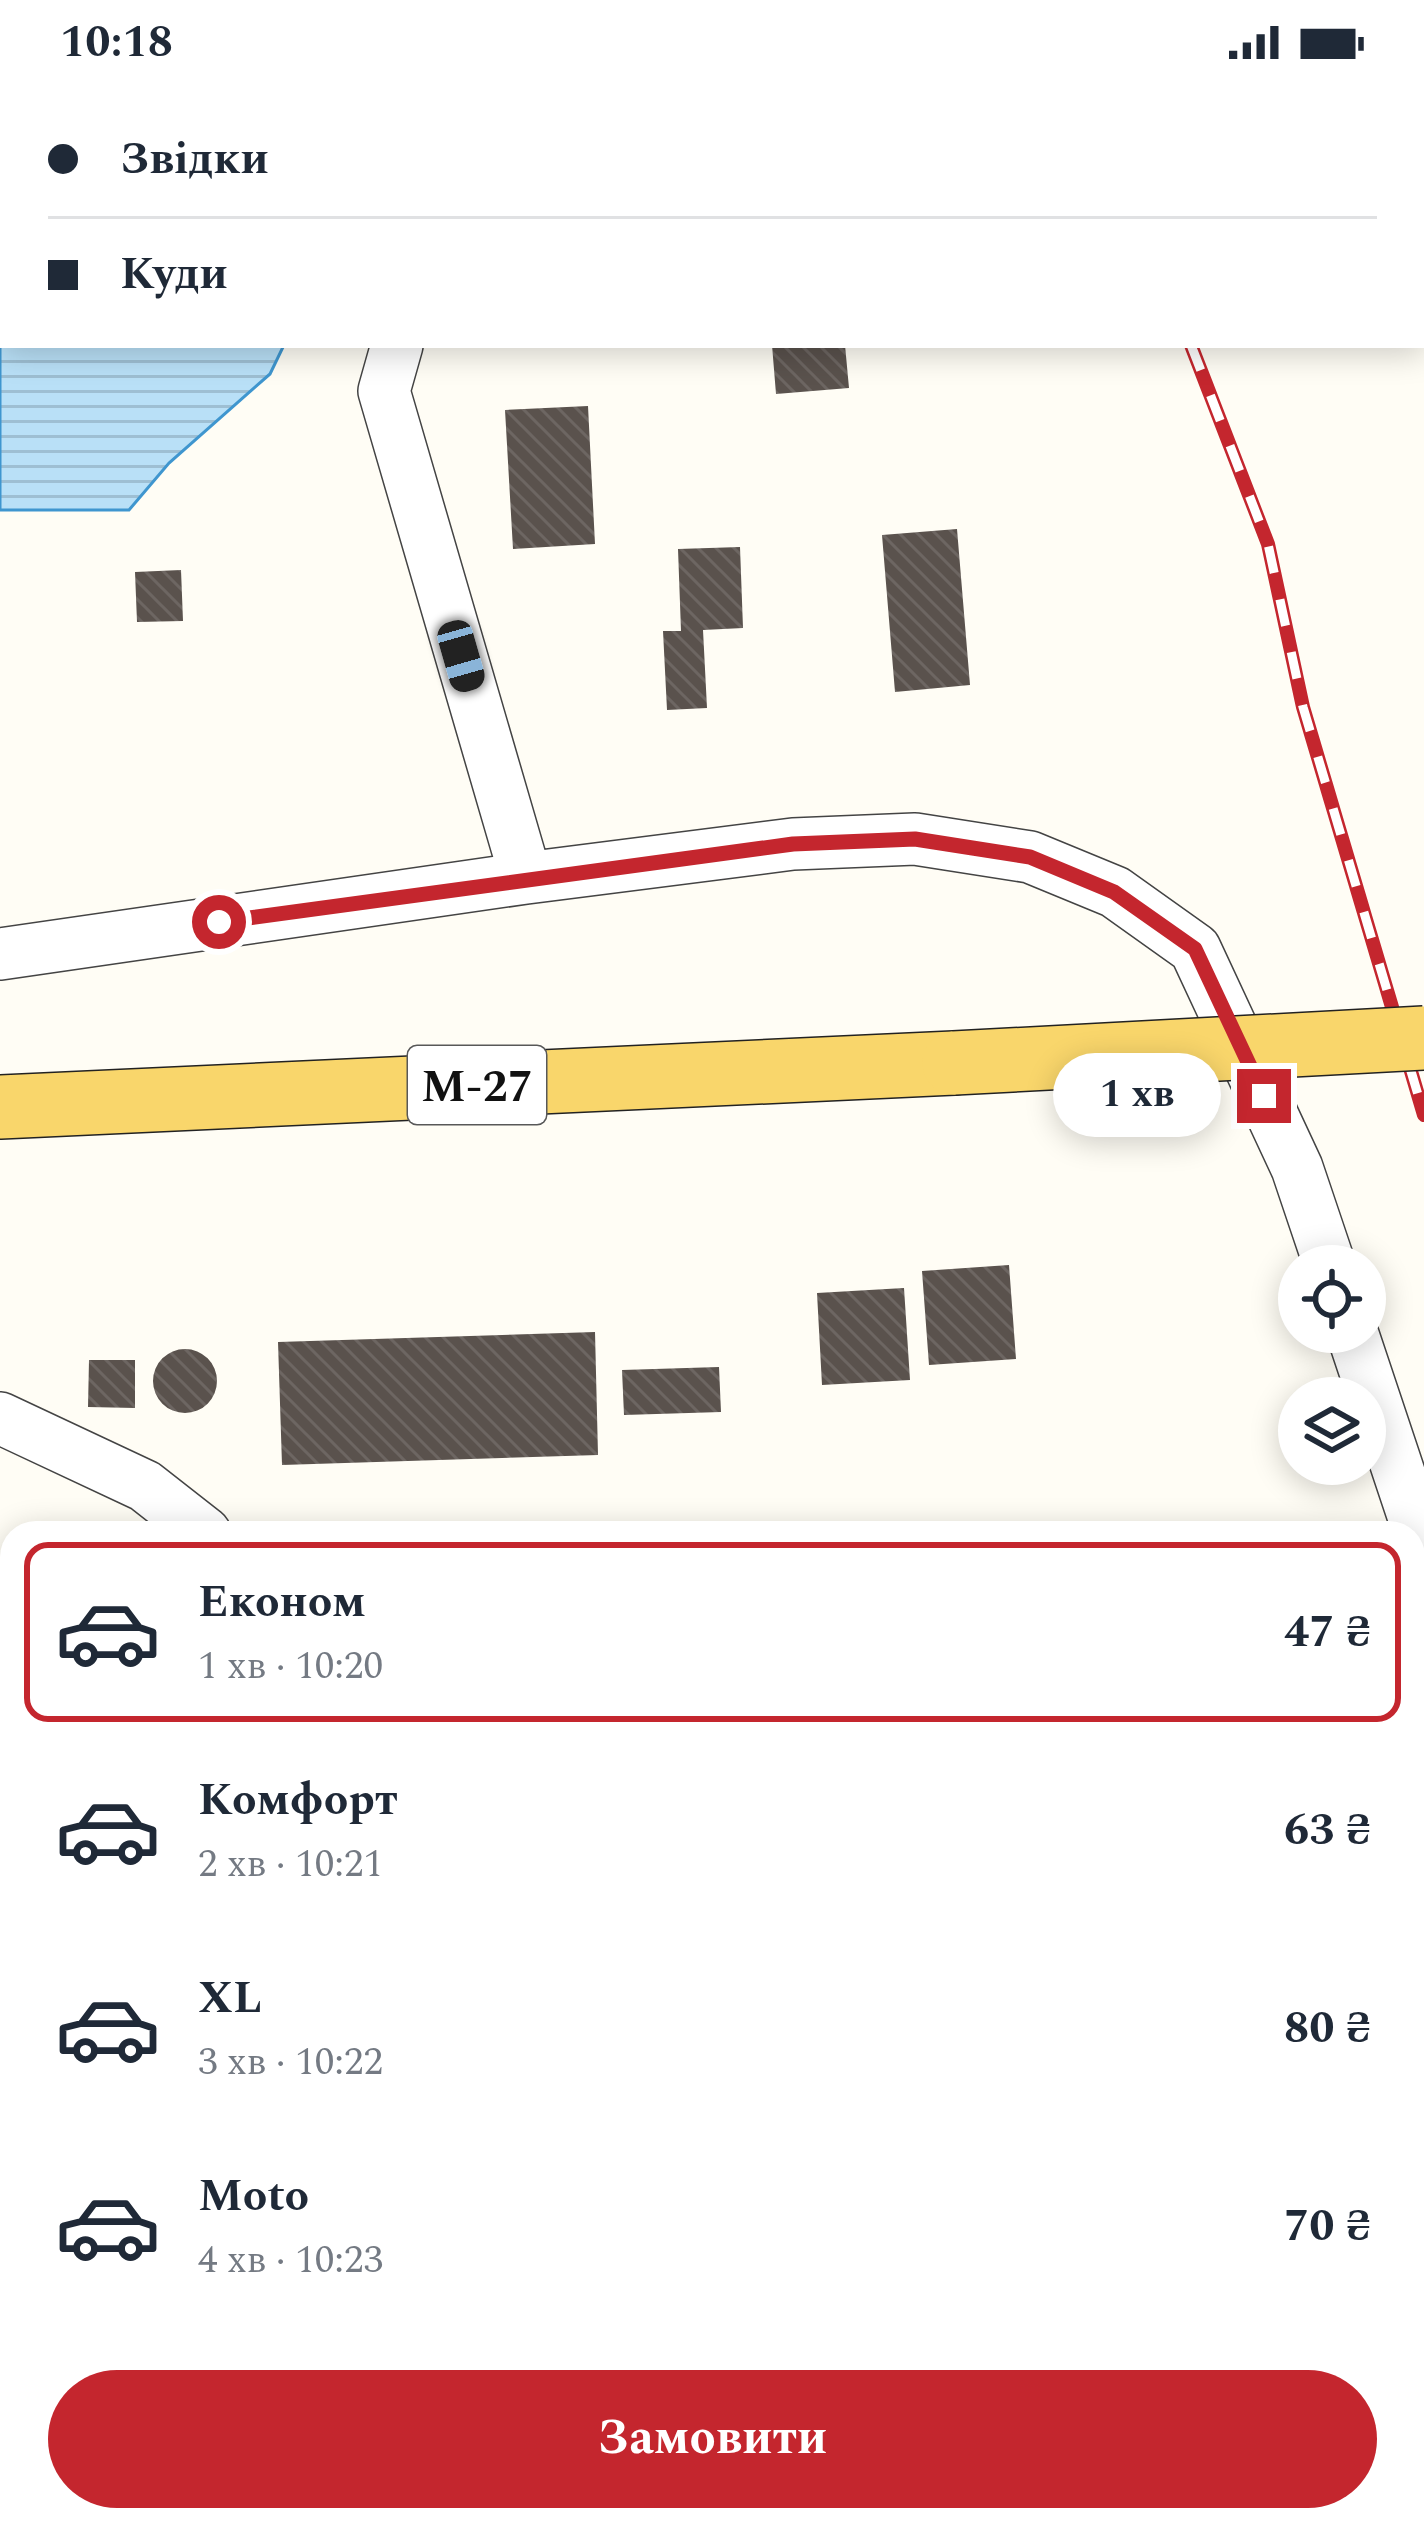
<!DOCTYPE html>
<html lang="uk">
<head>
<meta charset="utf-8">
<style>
	body { margin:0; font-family:Spectral,serif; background:#f6f6f7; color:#1f2937; height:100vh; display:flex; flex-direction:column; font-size:45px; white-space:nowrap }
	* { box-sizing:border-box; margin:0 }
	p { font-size:39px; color:#747a83 }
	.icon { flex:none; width:66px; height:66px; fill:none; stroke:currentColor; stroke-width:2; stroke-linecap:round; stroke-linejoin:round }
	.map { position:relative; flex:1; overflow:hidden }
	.drawer { position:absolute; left:0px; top:1437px; width:1425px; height:1011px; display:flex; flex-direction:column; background:#fff; border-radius:36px 36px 0 0; box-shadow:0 6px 30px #0003 }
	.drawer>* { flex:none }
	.banner { position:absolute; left:0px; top:0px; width:1425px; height:264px; box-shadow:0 6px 30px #0003; display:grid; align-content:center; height:264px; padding:0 48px; background:#fff }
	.tools { position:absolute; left:1278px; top:1161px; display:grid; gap:24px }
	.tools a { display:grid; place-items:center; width:108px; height:108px; border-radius:50%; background:#fff; box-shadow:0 6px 30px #0003; font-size:60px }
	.end { position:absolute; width:54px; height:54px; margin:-27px; border:15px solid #c4262e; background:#fff; box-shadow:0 0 0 6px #fff }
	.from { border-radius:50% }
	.bubble { position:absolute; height:84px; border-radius:42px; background:#fff; box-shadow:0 6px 30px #0003; font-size:39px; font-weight:700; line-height:84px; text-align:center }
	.car { position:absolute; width:36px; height:72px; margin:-36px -18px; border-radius:15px; box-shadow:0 0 9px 3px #0007; background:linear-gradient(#222 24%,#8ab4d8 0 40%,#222 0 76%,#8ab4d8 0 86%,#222 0) }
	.banner b { display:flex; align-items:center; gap:42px; height:114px; font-size:45px }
	.banner b+b { border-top:3px solid #e0e1e3 }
	.banner i { width:30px; height:30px; background:#1f2937 }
	ul { padding:21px 0 0; list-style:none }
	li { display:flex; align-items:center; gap:36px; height:180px; margin:0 24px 18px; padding:0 24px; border:6px solid transparent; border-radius:24px }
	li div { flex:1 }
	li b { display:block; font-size:45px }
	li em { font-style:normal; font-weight:700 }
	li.current { border-color:#c4262e }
	li>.icon { width:108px; height:108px; stroke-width:1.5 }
	.action { display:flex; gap:24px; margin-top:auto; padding:24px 48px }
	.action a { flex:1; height:138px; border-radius:72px; background:#c4262e; color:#fff; font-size:48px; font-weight:700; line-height:138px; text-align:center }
	.status { display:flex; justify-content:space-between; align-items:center; height:84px; padding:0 60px; background:#fff; direction:ltr }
	.status svg { height:33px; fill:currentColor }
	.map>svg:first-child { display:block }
	.water { fill:url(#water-rules); stroke:#3f96cf; stroke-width:3 }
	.building { fill:url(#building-back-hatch) }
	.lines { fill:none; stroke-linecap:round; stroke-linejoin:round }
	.minor-casing { stroke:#444; stroke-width:54 }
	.major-casing { stroke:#222; stroke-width:66 }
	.minor { stroke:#fff; stroke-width:51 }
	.major { stroke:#f9d66b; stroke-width:63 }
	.rail-casing { stroke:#c4262e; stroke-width:14 }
	.rail { stroke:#fff; stroke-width:9; stroke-dasharray:27; stroke-linecap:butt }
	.major-bridge-casing { stroke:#222; stroke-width:66; stroke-linecap:butt }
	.major-bridge { stroke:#f9d66b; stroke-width:63 }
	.route { stroke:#c4262e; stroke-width:15 }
	.labels { text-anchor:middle; stroke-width:12; stroke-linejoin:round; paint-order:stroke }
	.shield { fill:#fff; stroke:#585858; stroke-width:3 }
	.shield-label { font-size:45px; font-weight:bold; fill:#111 }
</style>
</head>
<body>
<div class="status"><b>10:18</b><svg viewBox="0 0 49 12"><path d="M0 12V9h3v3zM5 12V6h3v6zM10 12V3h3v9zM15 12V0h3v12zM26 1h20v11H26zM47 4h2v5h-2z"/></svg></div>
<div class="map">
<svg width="1424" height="2447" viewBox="0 0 1424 2447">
	<defs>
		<pattern id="water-rules" width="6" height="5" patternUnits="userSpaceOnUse" patternTransform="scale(3)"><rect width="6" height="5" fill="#b9e0f7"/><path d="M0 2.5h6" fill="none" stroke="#9ebfd3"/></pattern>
		<pattern id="building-back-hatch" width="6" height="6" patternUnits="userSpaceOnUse" patternTransform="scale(3)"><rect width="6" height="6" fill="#5a524d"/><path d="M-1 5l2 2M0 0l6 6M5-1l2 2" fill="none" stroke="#6d6662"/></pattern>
	</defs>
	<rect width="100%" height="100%" fill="#fffdf5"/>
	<path class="water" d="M0,0H400L3,3V261H284L270,290L169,379L129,426H0Z
		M12,1765V2436H371L377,2447H0V1774Z"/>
	<path class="building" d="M772,261H845L849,304L776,310Z
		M588,322L595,460L513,465L505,326Z
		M957,445L970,601L895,608L882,451Z
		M740,463L743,544L703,546L707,624L667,626L663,547H681L678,465Z
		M181,486L183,537L137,538L135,488Z
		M1009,1181L1016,1275L929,1281L922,1187Z
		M904,1204L910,1296L822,1301L817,1209Z
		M595,1248L598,1371L282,1381L278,1258Z
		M153 1297a32 32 0 1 1 64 0a32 32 0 1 1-64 0Z
		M89,1276H135V1324L88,1323Z
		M719,1283L721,1328L624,1331L622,1286Z
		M803,2436H940L942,2447H800Z
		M1004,2436H1129L1121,2447H1011Z
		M1324,2436H1405L1409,2447H1328Z"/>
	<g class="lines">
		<g class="minor-casing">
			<path id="minor" d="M484,3L485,0
				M397,261L384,307L526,794
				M0,870L526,794L793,760L915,755L1030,773L1115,808L1195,865L1297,1084L1330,1182
				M1352,1248L1424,1464
				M0,1334L145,1402L205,1449
				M1413,1747L1424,1779
				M1413,2334L1424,2366
				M675,2436L679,2447
				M1289,2436L1292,2447"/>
		</g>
		<g class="major-casing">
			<path id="major" d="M0,1023L954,979"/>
		</g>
		<use href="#minor" class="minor"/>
		<use href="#major" class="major"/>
		<g class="rail-casing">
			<path id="rail" d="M1092,0L1093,3
				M1191,261L1268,460L1303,623L1424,1031"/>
		</g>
		<use href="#rail" class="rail"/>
		<g class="major-bridge-casing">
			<path id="major-bridge" d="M954,979L1424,954"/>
		</g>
		<use href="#major-bridge" class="major-bridge"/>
	</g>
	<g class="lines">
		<path class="route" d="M219,838L793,760L915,755L1030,773L1114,808L1195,865L1264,1012"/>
	</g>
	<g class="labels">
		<rect class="shield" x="408" y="962" width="138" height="78" rx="9"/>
		<g class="shield-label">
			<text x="477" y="1017">М-27</text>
		</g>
	</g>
</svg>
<div class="tools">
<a><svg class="icon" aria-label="locate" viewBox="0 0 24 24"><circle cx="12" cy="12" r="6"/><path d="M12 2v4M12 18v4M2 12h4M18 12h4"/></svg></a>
<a><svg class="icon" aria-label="layers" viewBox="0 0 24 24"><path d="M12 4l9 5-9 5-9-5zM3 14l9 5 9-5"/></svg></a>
</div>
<i class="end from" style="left:219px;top:838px"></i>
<i class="end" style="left:1264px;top:1012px"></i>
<div class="bubble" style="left:1053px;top:969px;width:168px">1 хв</div>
<i class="car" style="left:461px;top:572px;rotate:164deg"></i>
<div class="banner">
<b><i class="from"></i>Звідки</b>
<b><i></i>Куди</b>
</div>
<section class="drawer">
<ul>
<li class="current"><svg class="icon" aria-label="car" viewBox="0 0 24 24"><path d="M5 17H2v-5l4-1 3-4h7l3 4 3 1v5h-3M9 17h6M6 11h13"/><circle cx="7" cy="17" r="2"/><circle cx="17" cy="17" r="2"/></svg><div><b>Економ</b><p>1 хв · 10:20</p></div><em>47 ₴</em></li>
<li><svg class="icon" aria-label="car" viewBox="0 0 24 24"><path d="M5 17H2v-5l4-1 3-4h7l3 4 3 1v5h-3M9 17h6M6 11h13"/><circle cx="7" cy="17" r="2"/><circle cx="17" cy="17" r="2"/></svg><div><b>Комфорт</b><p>2 хв · 10:21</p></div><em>63 ₴</em></li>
<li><svg class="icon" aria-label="car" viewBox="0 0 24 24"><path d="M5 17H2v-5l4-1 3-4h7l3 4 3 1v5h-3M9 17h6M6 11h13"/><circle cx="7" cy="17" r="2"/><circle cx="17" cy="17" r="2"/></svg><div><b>XL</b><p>3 хв · 10:22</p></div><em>80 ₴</em></li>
<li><svg class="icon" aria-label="car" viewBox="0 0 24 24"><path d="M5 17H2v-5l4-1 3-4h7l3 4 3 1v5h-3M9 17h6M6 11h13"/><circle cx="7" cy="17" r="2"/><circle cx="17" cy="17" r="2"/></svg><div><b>Moto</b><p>4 хв · 10:23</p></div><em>70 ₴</em></li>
</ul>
<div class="action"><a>Замовити</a></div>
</section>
</div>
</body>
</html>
